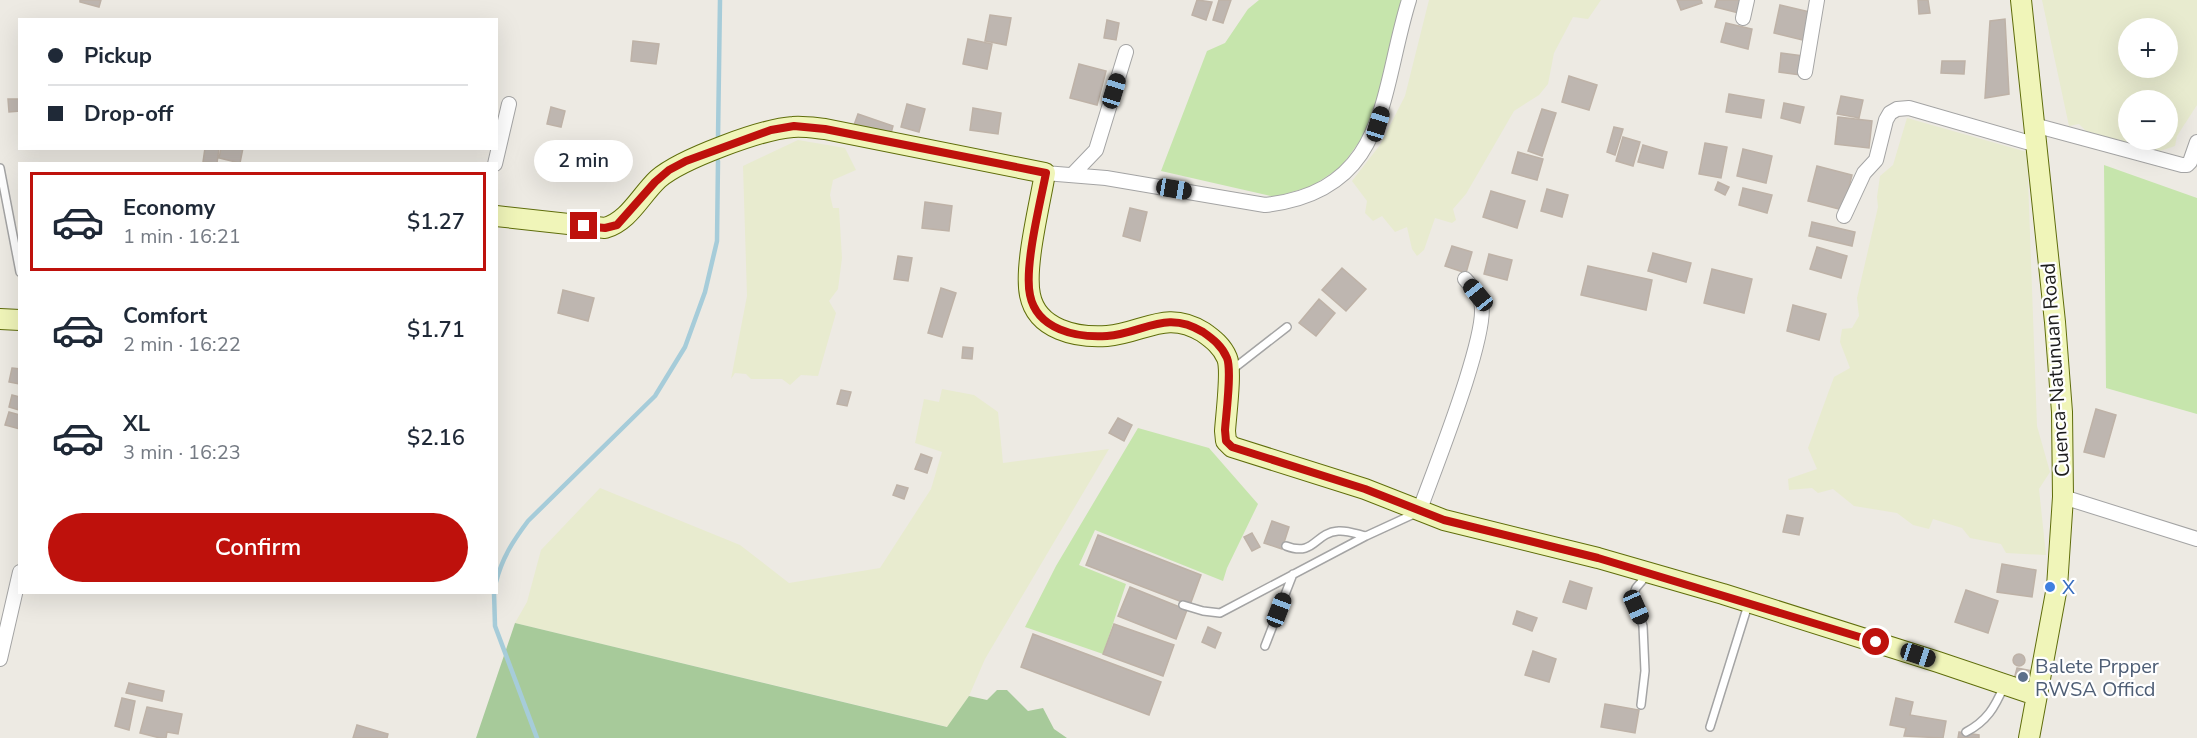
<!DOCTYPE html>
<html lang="en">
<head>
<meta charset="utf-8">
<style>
	body { margin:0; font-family:"Nunito Sans",sans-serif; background:#f6f6f7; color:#1f2937; height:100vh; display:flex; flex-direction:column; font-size:22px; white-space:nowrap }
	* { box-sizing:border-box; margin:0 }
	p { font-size:20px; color:#747a83 }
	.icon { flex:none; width:33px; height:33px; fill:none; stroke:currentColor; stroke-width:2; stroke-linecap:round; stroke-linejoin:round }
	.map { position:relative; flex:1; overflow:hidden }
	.drawer { position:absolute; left:18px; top:162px; width:480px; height:432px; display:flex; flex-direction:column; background:#fff; border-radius:0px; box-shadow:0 6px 24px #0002 }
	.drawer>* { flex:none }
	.banner { position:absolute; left:18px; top:18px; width:480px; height:132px; border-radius:0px; box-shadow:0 6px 24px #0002; display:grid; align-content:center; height:132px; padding:0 30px; background:#fff }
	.buttons { position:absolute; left:2118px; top:18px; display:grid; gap:12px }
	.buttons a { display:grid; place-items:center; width:60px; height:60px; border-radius:50%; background:#fff; box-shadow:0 6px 24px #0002; font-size:30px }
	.end { position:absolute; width:27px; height:27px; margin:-14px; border:8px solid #be110c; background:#fff; box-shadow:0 0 0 3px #fff }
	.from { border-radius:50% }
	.bubble { position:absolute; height:42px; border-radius:21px; background:#fff; box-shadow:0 6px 24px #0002; font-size:20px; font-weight:600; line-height:42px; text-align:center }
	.car { position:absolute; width:18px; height:36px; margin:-18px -9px; border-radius:8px; box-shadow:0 0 4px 2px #0007; background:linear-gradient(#222 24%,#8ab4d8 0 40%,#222 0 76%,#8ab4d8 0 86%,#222 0) }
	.banner b { display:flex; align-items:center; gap:21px; height:57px; font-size:22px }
	.banner b+b { border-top:2px solid #e0e1e3 }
	.banner i { width:15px; height:15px; background:#1f2937 }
	ul { padding:10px 0 0; list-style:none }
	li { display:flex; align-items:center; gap:18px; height:99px; margin:0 12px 9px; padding:0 18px; border:3px solid transparent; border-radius:0px }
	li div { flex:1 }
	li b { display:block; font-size:22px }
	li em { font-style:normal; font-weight:600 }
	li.active { border-color:#be110c }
	li>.icon { width:54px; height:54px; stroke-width:1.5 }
	.action { display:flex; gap:12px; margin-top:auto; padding:12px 30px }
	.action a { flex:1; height:69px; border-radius:36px; background:#be110c; color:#fff; font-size:24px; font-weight:600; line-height:69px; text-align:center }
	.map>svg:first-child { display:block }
	.farmland { fill:#e8ebcf; fill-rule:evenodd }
	.grass { fill:#c6e5ac }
	.forest { fill:#a7ca9a }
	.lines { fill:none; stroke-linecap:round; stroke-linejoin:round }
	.stream { stroke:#a6ccd9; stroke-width:4.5 }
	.building { fill:#beb6b0; stroke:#beb2a7; stroke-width:1.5 }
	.lane-casing { stroke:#a4a4a4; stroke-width:10 }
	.street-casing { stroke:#a4a4a4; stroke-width:16 }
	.secondary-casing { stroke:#5f6d0b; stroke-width:22 }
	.lane { stroke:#fff; stroke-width:7 }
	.street { stroke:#fff; stroke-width:14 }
	.secondary { stroke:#f0f5b9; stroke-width:20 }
	.route { stroke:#be110c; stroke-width:8 }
	.shop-dot { fill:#3f7fe0; stroke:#fff; stroke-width:2 }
	.service-dot { fill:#5c6f8a; stroke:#fff; stroke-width:2 }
	.labels { text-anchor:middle; stroke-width:4.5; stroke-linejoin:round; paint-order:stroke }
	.street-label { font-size:20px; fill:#1d1d1d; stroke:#fff }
	.shop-label { font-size:20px; fill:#366cbe; stroke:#fff; text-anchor:start }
	.service-label { font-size:20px; fill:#4e5e75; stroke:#fff; text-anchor:start }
</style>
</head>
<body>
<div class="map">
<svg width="2197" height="738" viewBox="0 0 2197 738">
	<rect width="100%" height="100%" fill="#edeae3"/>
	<path class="farmland" d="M1429,0H1601L1588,19L1573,17L1554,53L1548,84L1539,95L1514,111L1466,194L1453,209L1456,220L1452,223L1435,218L1424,250L1417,256L1412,249L1407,227L1395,232L1382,216L1373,221L1365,213L1367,201L1352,181L1380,145L1405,96Z
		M2042,0H2197V105L2177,136L2175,146L2154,153L2088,133L2079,124L2069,126ZM2128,28H2168V68H2128ZM2128,100H2168V140H2128Z
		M1907,118L2027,152L2037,426L2050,472L2039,489L2046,555L2006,553L2001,544L1970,538L1962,528L1933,519L1929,529L1913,525L1897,513L1854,506L1833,489L1818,493L1812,488L1789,490L1788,479L1817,469L1808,448L1834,377L1850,368L1840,342L1842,329L1852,328L1859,316L1857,298L1878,207L1877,197L1880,176L1893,165Z
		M798,140L845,148L856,170L833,180L830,195L833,208H839L842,258L838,289L829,301L836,313L818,376L801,375L790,385L782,379H751L746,374L735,373L731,379L747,296L743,166Z
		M942,389L974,395L998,412L1003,463L1109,449L985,659L969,696L948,727L515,623L527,602L541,550L600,488L740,545L789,583L880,568L931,489L942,452L915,443L924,399L939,402Z"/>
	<path class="grass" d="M1259,0H1413L1380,113L1341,167L1312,186L1275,197L1161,171L1207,51L1225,43L1248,9Z
		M2104,165L2197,198V414L2106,388Z
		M1138,428L1209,448L1258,504L1227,568L1223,581L1095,530L1079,565L1126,584L1103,654L1025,627L1056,566Z"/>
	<path class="forest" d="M515,623L947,727L969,696L987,700L997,690H1007L1028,711L1043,708L1054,729L1067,738H476Z"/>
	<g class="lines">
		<path class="stream" d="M718,138L720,0
			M496,582C502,558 513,541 528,521L655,396L685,347L705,292L717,241L718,161
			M494,592L495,626L537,738"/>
	</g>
	<path class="building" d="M80,0H101L99,7L80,2Z
		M1197,0L1212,2L1206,20L1192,15Z
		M1219,0H1231L1223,23L1213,20Z
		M1677,0H1701L1702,3L1681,10Z
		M1717,0H1742L1739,13L1715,7Z
		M1918,0H1928L1930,13L1919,14Z
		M1780,5L1810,12L1803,40L1774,33Z
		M990,15L1011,18L1006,45L985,41Z
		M2005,19L2009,94L1985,98L1990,21Z
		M1107,20L1119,23L1116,40L1104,38Z
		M1726,23L1752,29L1748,49L1721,42Z
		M968,39L992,44L987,69L963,64Z
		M633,41L659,44L656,64L631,61Z
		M1781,53L1803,56L1800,75L1779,72Z
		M1942,61H1965L1964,74L1941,73Z
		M1079,64L1106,71L1097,105L1070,98Z
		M1569,76L1597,85L1589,110L1562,102Z
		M1729,94L1764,100L1761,118L1726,112Z
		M1841,96L1863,100L1859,118L1837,114Z
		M8,99H20V111L9,112Z
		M1784,103L1804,107L1800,123L1781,118Z
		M907,104L925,109L919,132L901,127Z
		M551,107L565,111L561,127L547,124Z
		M973,108L1001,113L998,134L970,130Z
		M1542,109L1556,113L1542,156L1528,151Z
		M858,114L893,126L890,137L854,125Z
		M1838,117L1872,121L1869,148L1835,144Z
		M1614,127L1623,129L1615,155L1607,152Z
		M1623,137L1640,142L1633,166L1616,161Z
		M1705,143L1727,147L1721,178L1699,174Z
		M1643,145L1667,152L1663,168L1638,162Z
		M205,148H219L217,163L203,162Z
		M221,148H243L240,163L219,158Z
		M1743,149L1772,156L1766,183L1737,176Z
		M1518,152L1543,159L1537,180L1512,173Z
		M1817,166L1852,175L1843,210L1808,201Z
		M1718,182L1729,187L1725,195L1715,190Z
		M1743,188L1772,195L1767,213L1739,205Z
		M1547,189L1568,195L1562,217L1541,211Z
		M1491,191L1525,201L1517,228L1483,217Z
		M925,202L952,206L949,231L922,228Z
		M1130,208L1147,212L1140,241L1123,236Z
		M1812,222L1855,232L1852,246L1809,236Z
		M1452,246L1472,252L1466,273L1445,266Z
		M1817,247L1847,256L1841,278L1810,269Z
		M1653,253L1691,263L1686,282L1648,271Z
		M1489,254L1512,260L1507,280L1484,274Z
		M898,256L912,258L908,281L894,279Z
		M1588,266L1652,280L1646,310L1581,295Z
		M1342,268L1366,289L1346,311L1322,290Z
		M1712,269L1752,279L1744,313L1704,303Z
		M941,288L956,293L942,337L928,333Z
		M563,290L594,298L588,321L558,313Z
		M1319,299L1335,313L1316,336L1299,323Z
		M1793,305L1826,314L1819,340L1787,331Z
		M963,347L973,348L972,359L962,358Z
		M12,368L20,369V384L9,382Z
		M841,390L851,392L847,406L837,404Z
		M12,395L20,397L19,410L9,407Z
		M2096,409L2116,415L2104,457L2084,452Z
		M9,412L20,415V429L5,425Z
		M1118,418L1132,425L1124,441L1109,433Z
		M921,454L932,458L927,473L915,469Z
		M897,485L908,488L904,499L893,495Z
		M1787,515L1803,518L1799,535L1783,532Z
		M1272,521L1289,527L1282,549L1264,543Z
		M1252,533L1260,547L1252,551L1244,537Z
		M1098,535L1201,575L1190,605L1086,565Z
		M2002,564L2036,570L2032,597L1997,592Z
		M1570,581L1592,588L1586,609L1563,602Z
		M1130,587L1187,610L1176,639L1118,616Z
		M1966,590L1998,601L1988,633L1955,622Z
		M1517,611L1537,618L1532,631L1513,624Z
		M1114,624L1174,645L1163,676L1103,654Z
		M1208,627L1221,633L1215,648L1202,642Z
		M1033,634L1161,682L1149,715L1021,667Z
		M1533,651L1556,659L1549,682L1525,675Z
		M2013 660a6 6 0 1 1 12 0a6 6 0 1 1-12 0Z
		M2017,668L2033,671L2029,685L2013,683Z
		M129,683L164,691L162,701L126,693Z
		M122,698L135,701L129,730L115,726Z
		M1896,698L1913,702L1910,715L1946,721L1943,738L1904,736L1906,728L1890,725Z
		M1605,704L1639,710L1635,733L1601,727Z
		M147,707L182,714L178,734L167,732L166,738H160L140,733Z
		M357,725L388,734L387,738H353Z
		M1959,732L1979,735V738H1958Z"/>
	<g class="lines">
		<g class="lane-casing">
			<path id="lane" d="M0,168L20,272
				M1233,369L1287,327
				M1286,546C1315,557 1314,533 1338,531C1347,530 1357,534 1366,536
				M1183,605L1203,611L1220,613L1366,536L1416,513
				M1265,646L1293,574
				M1641,705L1645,671L1643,626L1633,596L1636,588L1647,575
				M1710,727L1748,605
				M1966,732C1987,721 1995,707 2004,686"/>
		</g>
		<g class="street-casing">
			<path id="street" d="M1743,18L1747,0
				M1805,72L1817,0
				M2034,125L2182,165H2187L2190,162L2197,142
				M495,164L509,104
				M1045,173L1106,178L1265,205C1389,191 1380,93 1409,0
				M1072,175L1096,150L1126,52
				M1844,216L1864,173L1876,160L1886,120L1890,113L1897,109L1909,108L2037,145
				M2063,497L2197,539
				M1419,512C1432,475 1490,332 1481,302C1478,293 1471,286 1465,279
				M0,659L20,572"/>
		</g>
		<g class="secondary-casing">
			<path id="secondary" d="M2021,0L2055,322L2062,412L2063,497L2057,587L2029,738
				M496,216L605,228C629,221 640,196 658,179C681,159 762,129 793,127C803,126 815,128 825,129L1045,173C1040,204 1024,266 1030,295C1037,330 1077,338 1107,336C1144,333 1166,309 1203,332C1213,339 1222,346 1227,358C1232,370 1226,415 1225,431L1226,441L1232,447L1365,489L1444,520L1598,558L1723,594L1938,662L2036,695
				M0,319L20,320"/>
		</g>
		<use href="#lane" class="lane"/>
		<use href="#street" class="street"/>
		<use href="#secondary" class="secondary"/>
	</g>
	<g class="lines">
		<path class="route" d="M584,226L605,228L617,225L655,182L669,170L686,161L771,130L794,126L825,129L1046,173C1040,204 1024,267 1030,295C1037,330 1077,338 1107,336C1144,333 1166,309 1203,332C1213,339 1222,346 1227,358C1232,370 1226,415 1225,430L1226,441L1232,447L1365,489L1444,520L1598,558L1876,642"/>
	</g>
	<circle class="shop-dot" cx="2050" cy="587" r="6"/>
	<circle class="service-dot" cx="2023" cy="677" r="6"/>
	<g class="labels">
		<g class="street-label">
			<text transform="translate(2055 370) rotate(-94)" y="7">Cuenca-Natunuan Road</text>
		</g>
		<g class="shop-label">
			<text x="2062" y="594">X</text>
		</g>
		<g class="service-label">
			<text x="2035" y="673">Balete Prpper<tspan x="2035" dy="23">RWSA Officd</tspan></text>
		</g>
	</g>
</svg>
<div class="buttons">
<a>+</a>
<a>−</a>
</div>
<i class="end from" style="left:1876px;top:642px"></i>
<i class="end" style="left:584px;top:226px"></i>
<div class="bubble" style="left:534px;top:140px;width:99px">2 min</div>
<i class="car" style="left:1114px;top:91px;rotate:17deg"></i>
<i class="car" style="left:1378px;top:124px;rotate:17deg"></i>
<i class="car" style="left:1174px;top:189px;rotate:100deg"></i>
<i class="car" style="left:1478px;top:295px;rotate:321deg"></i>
<i class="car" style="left:1636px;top:607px;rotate:156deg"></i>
<i class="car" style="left:1279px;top:610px;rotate:21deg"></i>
<i class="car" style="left:1918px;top:655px;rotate:108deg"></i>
<div class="banner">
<b><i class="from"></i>Pickup</b>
<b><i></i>Drop-off</b>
</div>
<section class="drawer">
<ul>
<li class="active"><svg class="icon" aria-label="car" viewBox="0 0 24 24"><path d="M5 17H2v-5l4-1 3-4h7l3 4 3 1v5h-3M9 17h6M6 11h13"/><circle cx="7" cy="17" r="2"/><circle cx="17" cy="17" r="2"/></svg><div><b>Economy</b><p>1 min · 16:21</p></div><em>$1.27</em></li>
<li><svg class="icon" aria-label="car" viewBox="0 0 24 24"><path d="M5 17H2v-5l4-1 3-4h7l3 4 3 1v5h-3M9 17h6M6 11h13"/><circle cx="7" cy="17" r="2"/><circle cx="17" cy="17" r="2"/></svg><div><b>Comfort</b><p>2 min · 16:22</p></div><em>$1.71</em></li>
<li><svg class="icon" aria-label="car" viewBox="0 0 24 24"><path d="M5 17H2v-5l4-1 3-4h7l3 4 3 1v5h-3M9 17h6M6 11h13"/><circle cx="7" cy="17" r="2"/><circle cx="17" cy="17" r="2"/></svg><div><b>XL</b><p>3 min · 16:23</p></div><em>$2.16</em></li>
</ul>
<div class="action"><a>Confirm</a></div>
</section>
</div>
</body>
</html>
